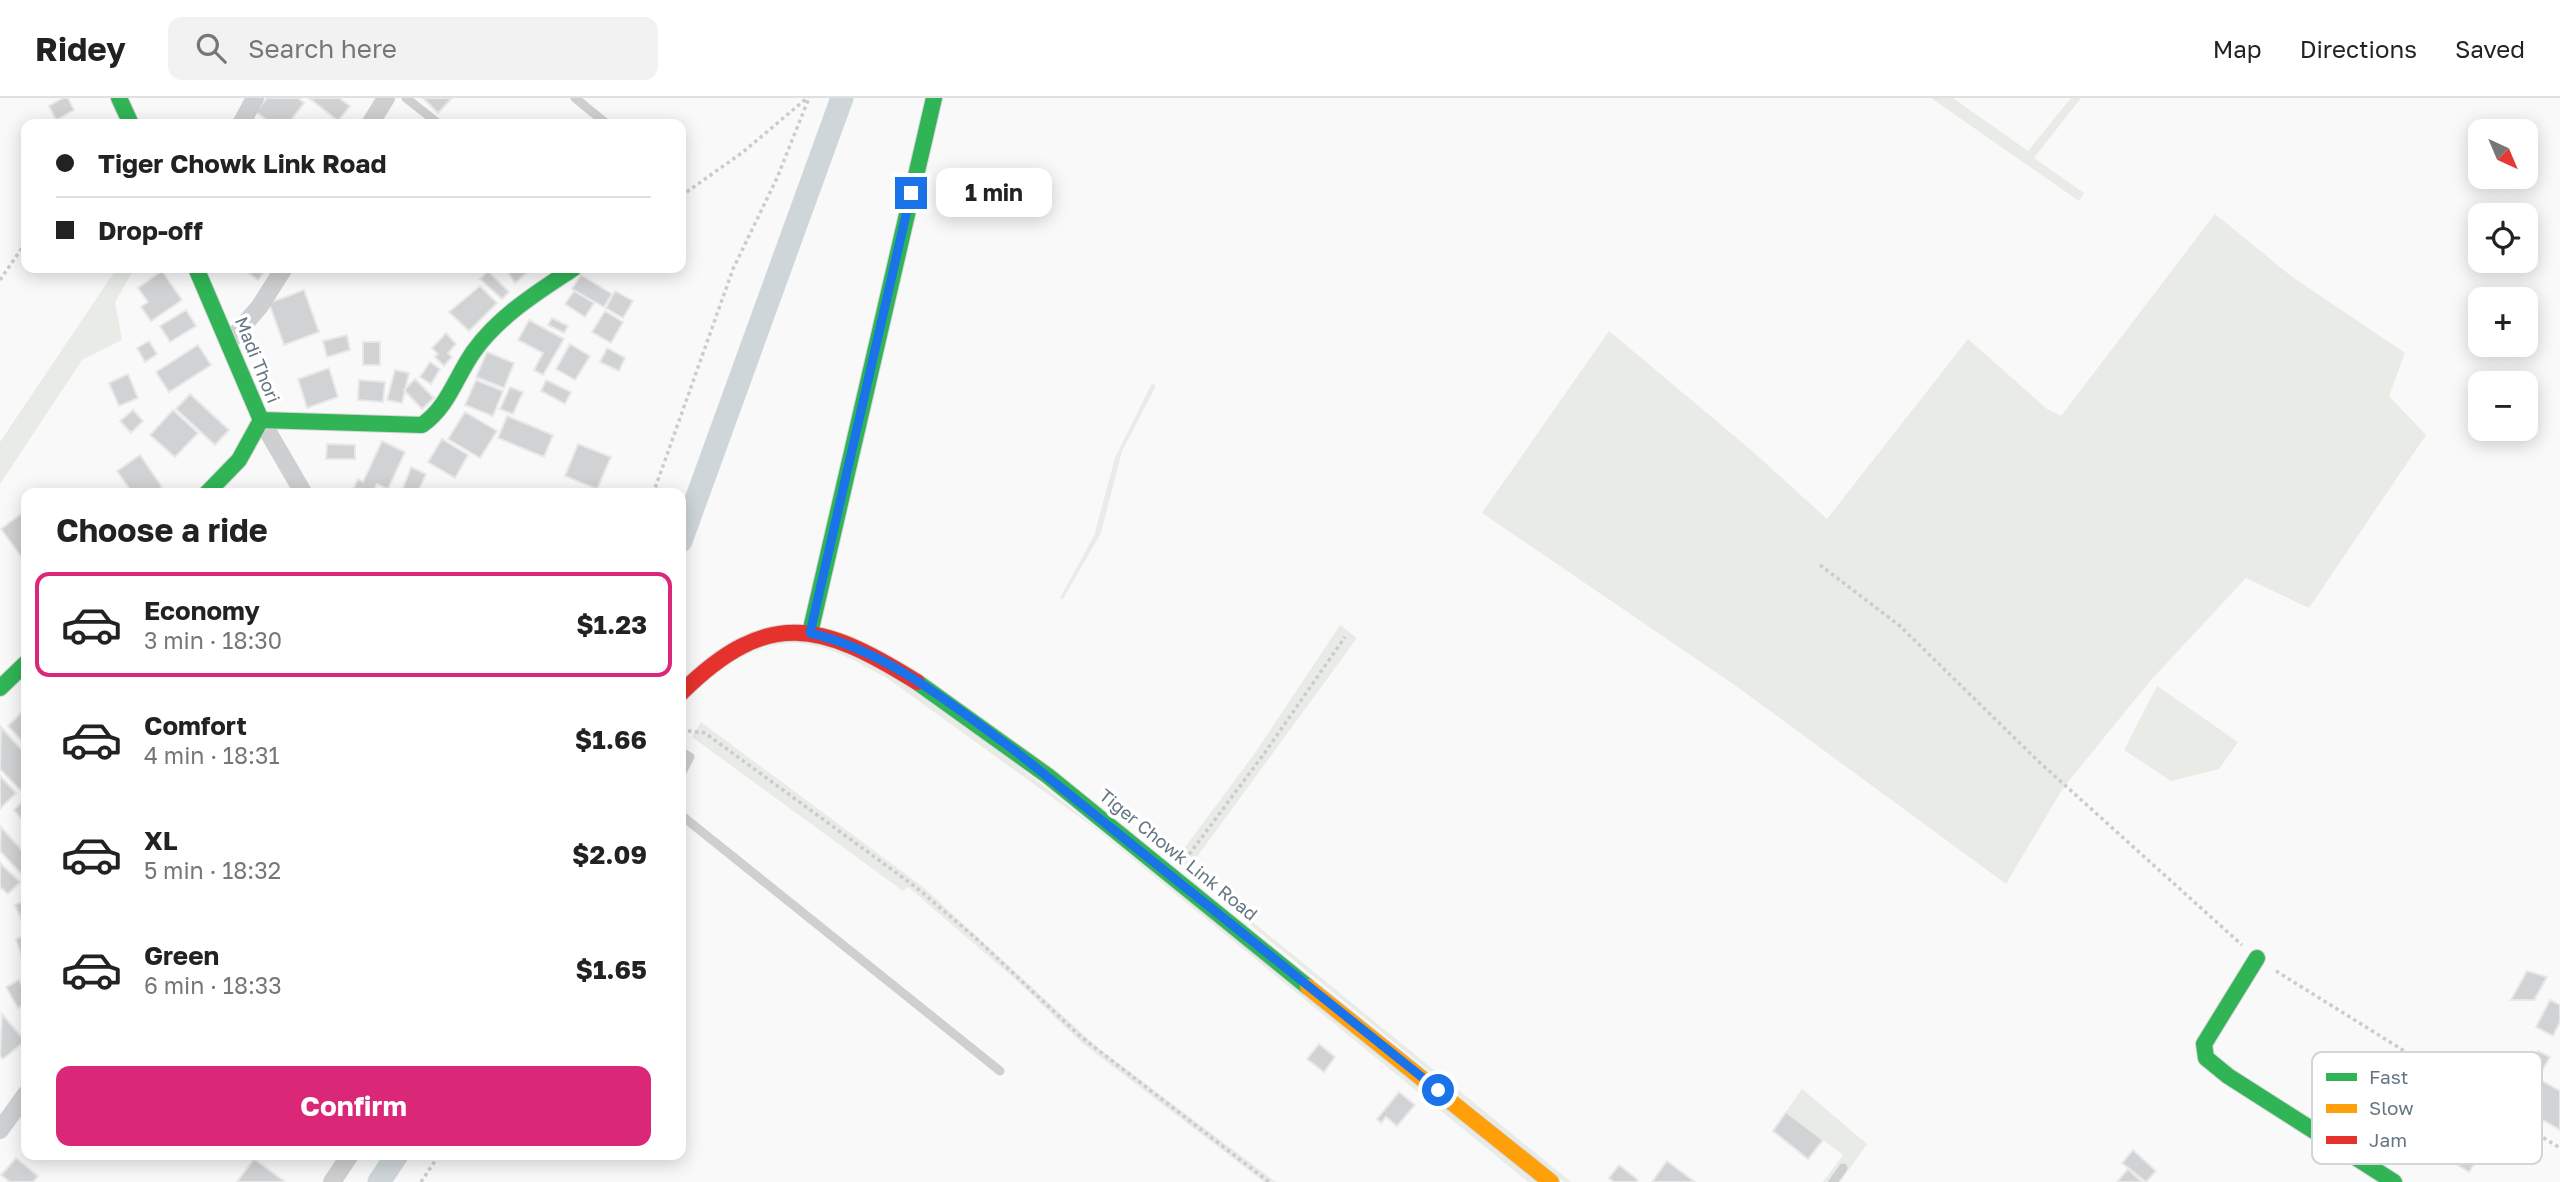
<!DOCTYPE html>
<html lang="en">
<head>
<meta charset="utf-8">
<style>
	body { margin:0; font-family:"Golos Text",sans-serif; background:#f2f2f2; color:#222; height:100vh; display:flex; flex-direction:column; font-size:26px; white-space:nowrap }
	* { box-sizing:border-box; margin:0 }
	p { font-size:23px; color:#767676 }
	.icon { flex:none; width:38px; height:38px; fill:none; stroke:currentColor; stroke-width:2; stroke-linecap:round; stroke-linejoin:round }
	.map { position:relative; flex:1; overflow:hidden }
	.drawer { position:absolute; left:21px; top:390px; width:665px; height:672px; display:flex; flex-direction:column; background:#fff; border-radius:14px; box-shadow:0 4px 18px #0003 }
	.drawer>* { flex:none }
	.hud { position:absolute; left:21px; top:21px; width:665px; height:154px; border-radius:14px; box-shadow:0 4px 18px #0003; display:grid; align-content:center; height:154px; padding:0 35px; background:#fff }
	.needle { width:46px; rotate:136deg }
	.tools { position:absolute; left:2468px; top:21px; display:grid; gap:14px }
	.tools a { display:grid; place-items:center; width:70px; height:70px; border-radius:14px; background:#fff; box-shadow:0 4px 18px #0003; font-size:35px }
	.end { position:absolute; width:32px; height:32px; margin:-16px; border:9px solid #1a73e8; background:#fff; box-shadow:0 0 0 4px #fff }
	.from { border-radius:50% }
	.bubble { position:absolute; height:49px; border-radius:14px; background:#fff; box-shadow:0 4px 18px #0003; font-size:23px; font-weight:700; line-height:49px; text-align:center }
	.hud b { display:flex; align-items:center; gap:24px; height:66px; font-size:26px }
	.hud b+b { border-top:2px solid #e0e0e0 }
	.hud i { width:18px; height:18px; background:#222 }
	ul { padding:0; list-style:none }
	li { display:flex; align-items:center; gap:21px; height:105px; margin:0 14px 10px; padding:0 21px; border:4px solid transparent; border-radius:14px }
	li div { flex:1 }
	li b { display:block; font-size:26px }
	li em { font-style:normal; font-weight:700 }
	li.active { border-color:#db2777 }
	li>.icon { width:63px; height:63px; stroke-width:1.5 }
	h2 { padding:0 35px; font-size:32px; line-height:84px }
	.action { display:flex; gap:14px; margin-top:auto; padding:14px 35px }
	.action a { flex:1; height:80px; border-radius:14px; background:#db2777; color:#fff; font-size:28px; font-weight:700; line-height:80px; text-align:center }
	header { display:flex; align-items:center; gap:42px; box-sizing:border-box; height:98px; padding:0 35px; background:#fff; border-bottom:2px solid #e0e0e0 }
	header strong { font-size:33px }
	nav { display:flex; gap:38px; margin-inline-start:auto; font-size:24px }
	.search { width:490px; height:63px; background:#f2f2f2; display:flex; align-items:center; gap:18px; box-sizing:border-box; padding:0 24px; border-radius:14px; color:#767676; font-size:26px }
	.map>svg:first-child { display:block }
	.green { fill:#e8ebe6 }
	.lines { fill:none; stroke-linecap:round; stroke-linejoin:round }
	.canal { stroke:#ced6d9; stroke-width:23 }
	.building { fill:#d0d2d3; stroke:#e8e8e8; stroke-width:2 }
	.fast-casing { stroke:#d5d6d7; stroke-width:18 }
	.slow-casing { stroke:#d5d6d7; stroke-width:18 }
	.jam-casing { stroke:#d5d6d7; stroke-width:18 }
	.path { stroke:#cbcccd; stroke-width:3.5; stroke-dasharray:3.5 3.5; stroke-linecap:butt }
	.lane { stroke:#cecfd0; stroke-width:9 }
	.street { stroke:#cecfd0; stroke-width:18 }
	.fast { stroke:#30b455; stroke-width:16 }
	.slow { stroke:#ff9f0a; stroke-width:16 }
	.jam { stroke:#e5322d; stroke-width:16 }
	.route { stroke:#1a73e8; stroke-width:9 }
	.labels { text-anchor:middle; stroke-width:7; stroke-linejoin:round; paint-order:stroke }
	.street-label { font-size:18px; fill:#657683; stroke:#fff }
	.key { fill:#fff; stroke:#d1d6da; stroke-width:2 }
	.key-label { font-size:19px; fill:#657683 }
</style>
</head>
<body>
<header>
<strong>Ridey</strong>
<div class="search"><svg class="icon" aria-label="search" viewBox="0 0 24 24"><circle cx="10" cy="10" r="6"/><path d="M15 15l6 6"/></svg>Search here</div>
<nav><a>Map</a><a>Directions</a><a>Saved</a></nav>
</header>
<div class="map">
<svg width="2560" height="1084" viewBox="0 0 2560 1084">
	<rect width="100%" height="100%" fill="#f9f9f9"/>
	<path class="green" d="M1931,0H1953L2028,53L2071,0H2081L2034,60L2084,95L2079,103Z
		M2215,116L2291,178L2405,255L2389,298L2426,337L2309,510L2246,480L2151,582L2063,690L2006,786L1736,588L1482,415L1609,233L1751,352L1827,421L1968,241L2047,311L2061,318Z
		M117,170H135L115,204L122,242L82,262L0,386V344Z
		M1152,285L1156,288L1122,353L1101,435L1063,501L1060,500L1094,438L1115,360Z
		M1340,527L1357,540L1188,771L1571,1084H1564L1174,764L1255,655Z
		M791,541L852,554L956,618L1539,1084H1528L1096,731L887,580C855,563 819,540 781,546C764,549 750,557 734,560Z
		M2157,588L2238,644L2219,671L2171,683L2124,652Z
		M701,624L923,789L1097,949L1276,1084H1264L1082,945L1014,880L908,789L903,793L692,639Z
		M1802,991L1867,1046L1840,1084H1823L1843,1057L1786,1014Z"/>
	<g class="lines">
		<path class="canal" d="M681,443L842,0
			M379,1084L397,1057"/>
	</g>
	<path class="building" d="M63,0H68L74,12L56,22L49,8Z
		M267,0H298L304,5L288,26H272L256,14Z
		M309,0H339L350,8L338,23Z
		M423,0H452L438,15Z
		M242,170H267L258,182Z
		M505,170H530L531,171L515,185Z
		M162,173L182,202L151,223L141,209L148,204L138,190Z
		M488,173L509,194L502,201L480,181Z
		M581,177L612,196L604,209L572,191Z
		M480,188L497,205L469,233L449,214Z
		M304,192L319,234L284,247L269,205Z
		M574,193L594,205L585,219L565,206Z
		M615,193L633,203L623,220L606,210Z
		M186,212L196,228L170,244L160,228Z
		M605,213L623,224L611,245L592,234Z
		M552,220L568,228L564,235L548,227Z
		M529,222L564,241L543,277L534,272L543,255L518,242Z
		M446,235L456,246L448,255L452,259L444,268L435,259L438,256L432,250Z
		M347,237L350,252L327,259L323,243Z
		M149,243L157,256L145,264L137,250Z
		M363,244H380V267H363Z
		M570,246L590,258L575,282L556,271Z
		M198,247L211,267L169,294L156,274Z
		M607,250L625,260L619,273L600,264Z
		M487,254L514,265L504,290L476,279Z
		M430,264L440,271L431,286L420,279Z
		M329,270L338,299L307,310L298,281Z
		M395,272L409,275L402,305L387,302Z
		M128,276L138,300L119,308L109,285Z
		M415,281L434,300L422,311L404,292Z
		M359,282L385,284L383,304L358,302Z
		M476,282L503,293L493,318L465,307Z
		M546,282L571,294L565,306L541,293Z
		M510,289L523,294L513,316L500,311Z
		M190,296L229,332L215,347L176,311Z
		M133,312L143,323L131,335L120,323Z
		M173,312L198,335L175,359L150,337Z
		M465,314L497,333L480,360L448,341Z
		M507,318L553,337L544,359L498,340Z
		M442,341L468,357L455,380L428,364Z
		M382,343L405,354L388,391L377,386L372,396H351L358,381L363,384Z
		M327,346L355,347V361H326Z
		M578,346L611,359L597,391L565,378Z
		M140,357L162,389L153,396H133L117,373Z
		M411,369L426,376L417,396H401Z
		M25,413L26,415V465L1,431Z
		M26,610V647L8,628Z
		M1,629L26,657L23,673L26,687L20,692L0,671Z
		M0,678L16,695L0,711Z
		M24,702L26,705V726L14,712Z
		M1,729L26,757V781L0,753Z
		M0,765L20,784L8,796L0,789Z
		M26,802V828L25,829L15,807Z
		M26,837V861L23,862L16,841Z
		M2527,873L2547,879L2534,902H2511Z
		M19,882L26,896V905L18,910L6,889Z
		M2550,902L2560,907V924L2553,938L2536,929Z
		M2,916L25,943L3,961L0,958Z
		M1319,946L1335,959L1324,974L1307,961Z
		M2538,953L2550,959L2534,987L2523,980Z
		M2539,981L2560,993V1032L2522,1010Z
		M1399,994L1415,1007L1397,1028L1386,1019L1381,1025L1377,1021Z
		M1786,1014L1823,1042L1808,1061L1773,1033Z
		M2457,1035L2484,1052L2469,1074L2443,1058Z
		M2133,1052L2156,1073L2146,1084L2122,1065Z
		M16,1060L38,1078L33,1084H10L1,1077Z
		M254,1061L284,1083L283,1084H237Z
		M1667,1063L1695,1084H1652Z
		M1619,1067L1638,1082L1636,1084H1614L1609,1080Z
		M2128,1071L2142,1084H2117Z"/>
	<g class="lines">
		<g class="fast-casing">
			<path id="fast" d="M119,0L131,26
				M196,170L261,322L239,362L206,396
				M261,322L422,327C449,308 456,278 474,253C500,217 538,194 574,170
				M810,535L934,0
				M917,584L1048,678L1308,889
				M0,590L26,565
				M2257,860L2204,946L2206,960L2228,978L2394,1084"/>
		</g>
		<g class="slow-casing">
			<path id="slow" d="M1308,889L1551,1084"/>
		</g>
		<g class="jam-casing">
			<path id="jam" d="M681,595C768,509 821,524 917,584"/>
		</g>
		<path class="path" d="M681,98L743,54L807,0
			M0,182L26,144
			M653,396L733,171L777,80L809,0
			M1820,467L1900,528L2037,662L2242,847
			M681,632L705,635L917,790L979,843L1080,938L1269,1084
			M1185,762L1266,653L1345,539
			M2276,873L2560,1050
			M421,1084L439,1057"/>
		<path class="lane" d="M406,0L439,26
			M575,0L607,26
			M681,654L690,659L681,676
			M681,717L1000,973
			M1833,1084L1843,1070"/>
		<path class="street" d="M241,26L255,0
			M370,26L386,0
			M230,243L260,208L284,170
			M261,322L304,396
			M0,1032L26,996
			M332,1084L350,1057"/>
		<use href="#fast" class="fast"/>
		<use href="#slow" class="slow"/>
		<use href="#jam" class="jam"/>
	</g>
	<g class="lines">
		<path class="route" d="M911,95L810,535C887,553 951,606 1014,652L1438,992"/>
	</g>
	<g class="labels">
		<g class="street-label">
			<text transform="translate(257 262) rotate(68)" y="6">Madi Thori</text>
			<text transform="translate(1178 757) rotate(39)" y="6">Tiger Chowk Link Road</text>
		</g>
	</g>
	<rect x="2312" y="954" width="230" height="112" rx="10" class="key"/>
	<rect x="2326" y="975" width="31" height="8" fill="#30b455"/>
	<rect x="2326" y="1006" width="31" height="9" fill="#ff9f0a"/>
	<rect x="2326" y="1038" width="31" height="8" fill="#e5322d"/>
	<g class="key-label">
		<text x="2369" y="986">Fast</text>
		<text x="2369" y="1017">Slow</text>
		<text x="2369" y="1049">Jam</text>
	</g>
</svg>
<div class="tools">
<a><svg class="needle" viewBox="-14 -14 28 28"><path d="M0-13l5 13h-10z" fill="#e53935"/><path d="M0 13l5-13h-10z" fill="#767676"/></svg></a>
<a><svg class="icon" aria-label="locate" viewBox="0 0 24 24"><circle cx="12" cy="12" r="6"/><path d="M12 2v4M12 18v4M2 12h4M18 12h4"/></svg></a>
<a>+</a>
<a>−</a>
</div>
<i class="end from" style="left:1438px;top:992px"></i>
<i class="end" style="left:911px;top:95px"></i>
<div class="bubble" style="left:936px;top:70px;width:116px">1 min</div>
<div class="hud">
<b><i class="from"></i>Tiger Chowk Link Road</b>
<b><i></i>Drop-off</b>
</div>
<section class="drawer">
<h2>Choose a ride</h2>
<ul>
<li class="active"><svg class="icon" aria-label="car" viewBox="0 0 24 24"><path d="M5 17H2v-5l4-1 3-4h7l3 4 3 1v5h-3M9 17h6M6 11h13"/><circle cx="7" cy="17" r="2"/><circle cx="17" cy="17" r="2"/></svg><div><b>Economy</b><p>3 min · 18:30</p></div><em>$1.23</em></li>
<li><svg class="icon" aria-label="car" viewBox="0 0 24 24"><path d="M5 17H2v-5l4-1 3-4h7l3 4 3 1v5h-3M9 17h6M6 11h13"/><circle cx="7" cy="17" r="2"/><circle cx="17" cy="17" r="2"/></svg><div><b>Comfort</b><p>4 min · 18:31</p></div><em>$1.66</em></li>
<li><svg class="icon" aria-label="car" viewBox="0 0 24 24"><path d="M5 17H2v-5l4-1 3-4h7l3 4 3 1v5h-3M9 17h6M6 11h13"/><circle cx="7" cy="17" r="2"/><circle cx="17" cy="17" r="2"/></svg><div><b>XL</b><p>5 min · 18:32</p></div><em>$2.09</em></li>
<li><svg class="icon" aria-label="car" viewBox="0 0 24 24"><path d="M5 17H2v-5l4-1 3-4h7l3 4 3 1v5h-3M9 17h6M6 11h13"/><circle cx="7" cy="17" r="2"/><circle cx="17" cy="17" r="2"/></svg><div><b>Green</b><p>6 min · 18:33</p></div><em>$1.65</em></li>
</ul>
<div class="action"><a>Confirm</a></div>
</section>
</div>
</body>
</html>
